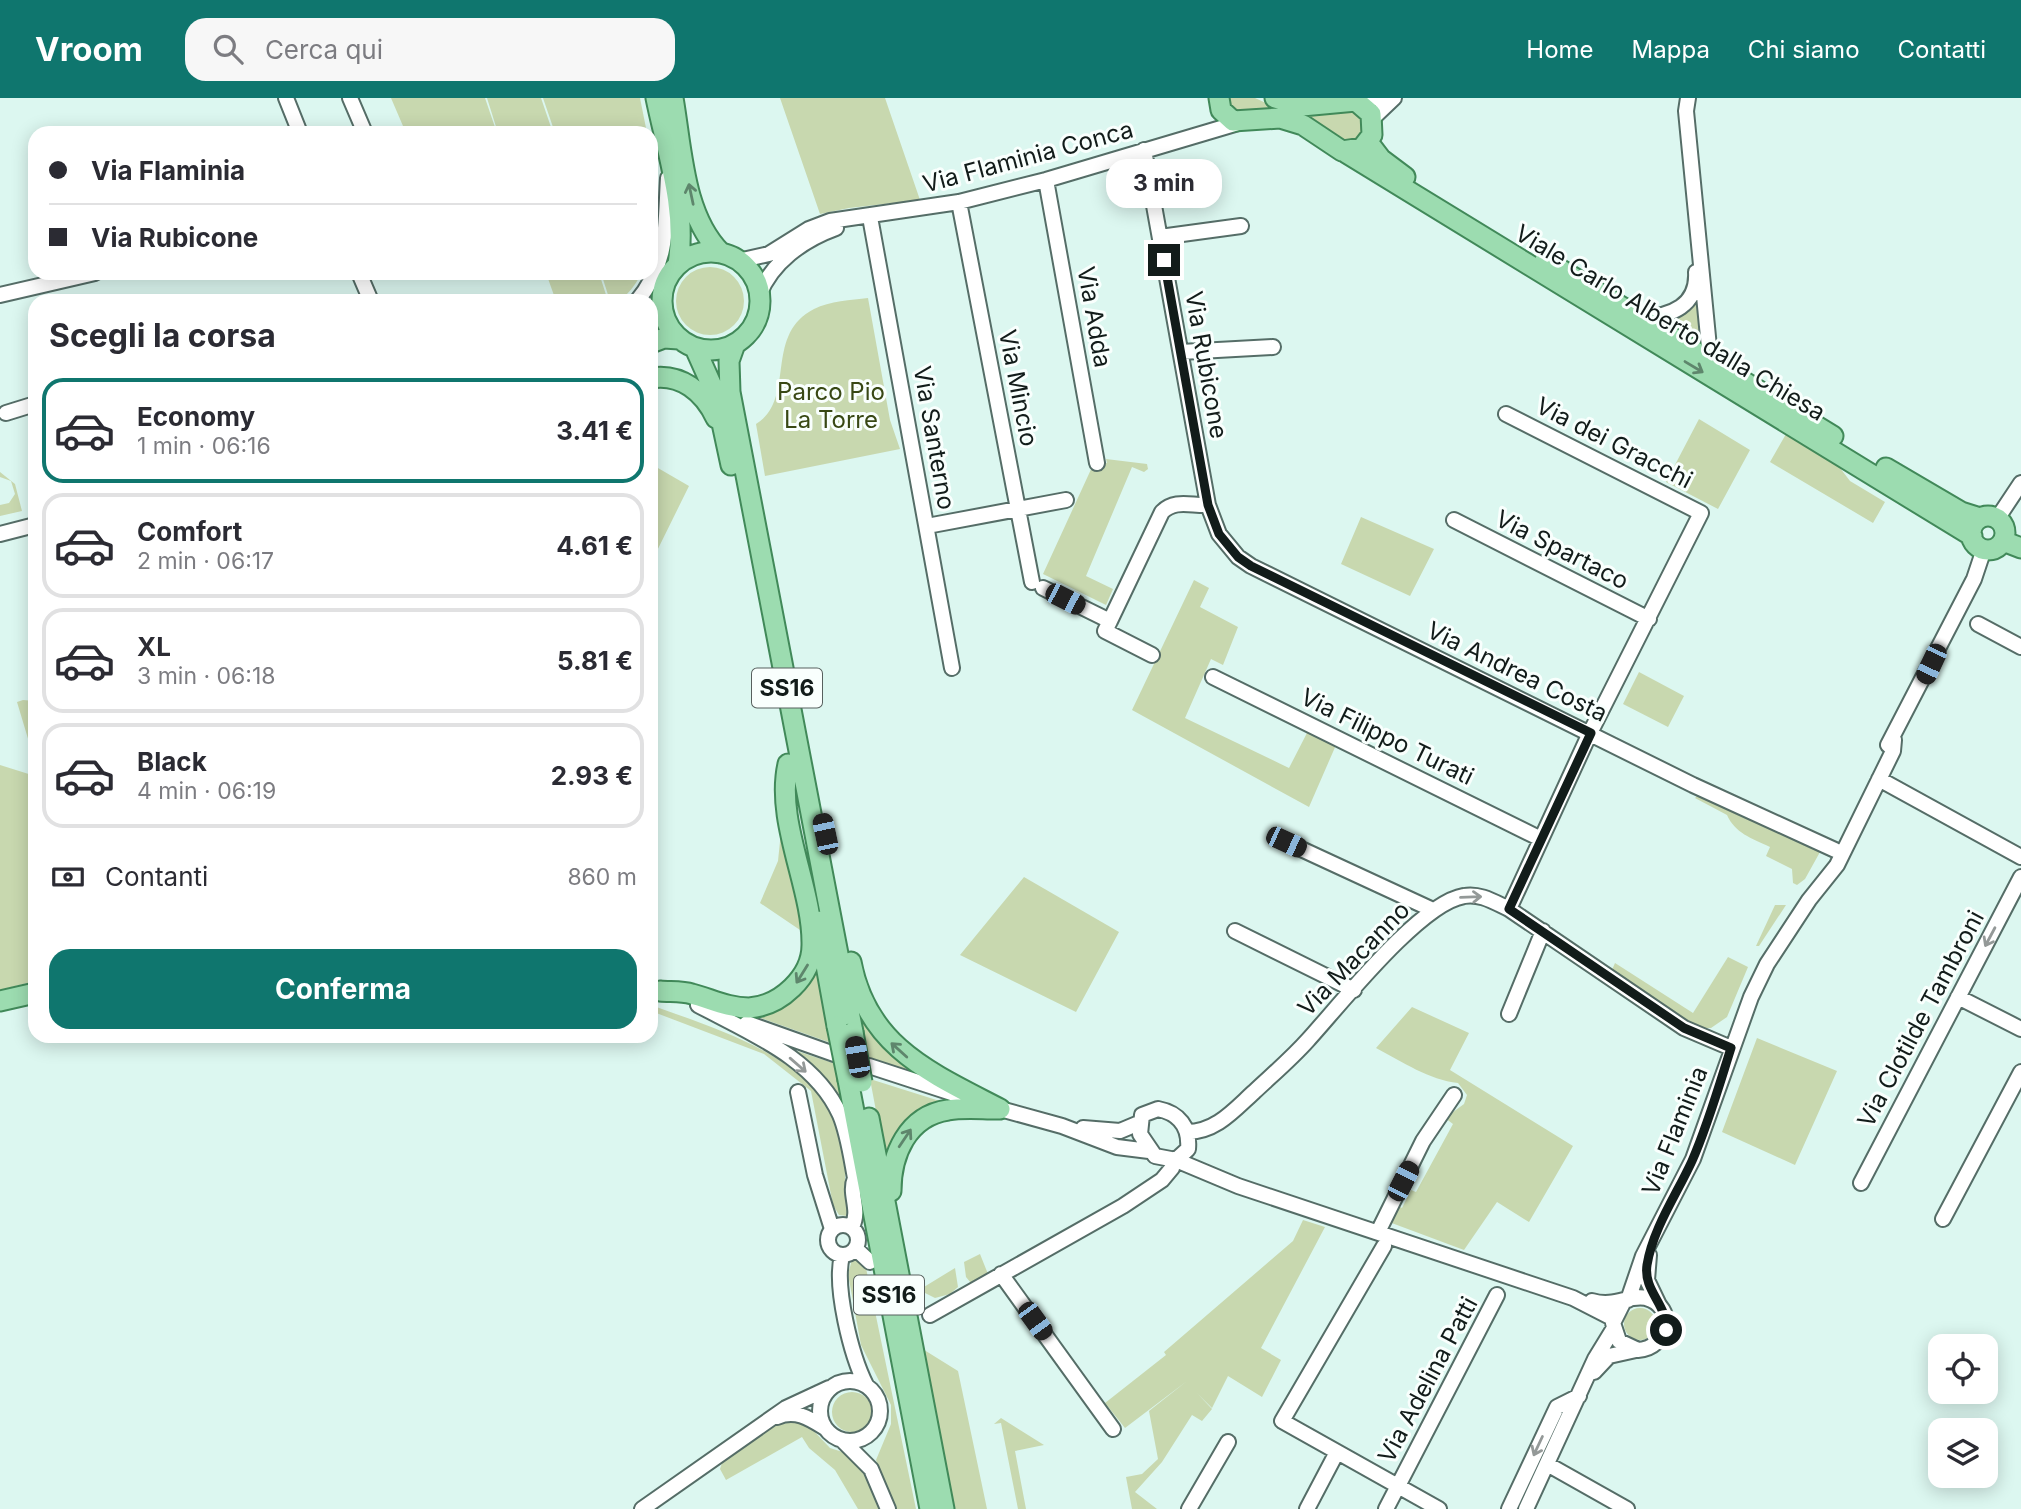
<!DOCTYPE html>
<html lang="it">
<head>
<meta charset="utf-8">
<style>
	body { margin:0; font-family:Inter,sans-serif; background:#f7f7f7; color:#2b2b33; height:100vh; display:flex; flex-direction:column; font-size:26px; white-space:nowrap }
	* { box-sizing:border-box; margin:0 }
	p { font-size:23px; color:#7c7c81 }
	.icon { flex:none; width:38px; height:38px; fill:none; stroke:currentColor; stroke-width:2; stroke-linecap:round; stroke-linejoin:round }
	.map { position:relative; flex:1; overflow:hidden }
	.drawer { position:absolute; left:28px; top:196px; width:630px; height:749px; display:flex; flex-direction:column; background:#fff; border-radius:21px; box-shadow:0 4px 18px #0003 }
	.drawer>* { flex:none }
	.hud { position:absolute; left:28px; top:28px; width:630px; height:154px; border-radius:21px; box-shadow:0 4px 18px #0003; display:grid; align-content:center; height:154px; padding:0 21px; background:#fff }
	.buttons { position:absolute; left:1928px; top:1236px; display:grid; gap:14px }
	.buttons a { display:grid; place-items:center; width:70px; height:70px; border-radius:14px; background:#fff; box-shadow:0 4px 18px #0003; font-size:35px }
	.end { position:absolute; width:32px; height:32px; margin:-16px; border:9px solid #121c1a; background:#fff; box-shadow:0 0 0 4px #fff }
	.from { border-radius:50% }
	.bubble { position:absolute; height:49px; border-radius:21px; background:#fff; box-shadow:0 4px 18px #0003; font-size:23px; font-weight:700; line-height:49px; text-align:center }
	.car { position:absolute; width:21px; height:42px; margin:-21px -10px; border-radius:9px; box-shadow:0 0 5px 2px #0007; background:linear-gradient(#222 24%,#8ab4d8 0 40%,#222 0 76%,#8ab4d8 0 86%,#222 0) }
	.hud b { display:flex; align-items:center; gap:24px; height:66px; font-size:26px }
	.hud b+b { border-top:2px solid #e1e1e2 }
	.hud i { width:18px; height:18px; background:#2b2b33 }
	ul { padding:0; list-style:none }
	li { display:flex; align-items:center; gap:21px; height:105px; margin:0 14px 10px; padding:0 7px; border:4px solid #e1e1e2; border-radius:21px }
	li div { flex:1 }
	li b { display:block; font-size:26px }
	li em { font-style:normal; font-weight:700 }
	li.on { border-color:#0f766e }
	li>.icon { width:63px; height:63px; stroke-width:1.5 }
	h2 { padding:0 21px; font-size:32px; line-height:84px }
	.pay { display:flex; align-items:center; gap:18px; height:77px; padding:0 21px; font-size:26px }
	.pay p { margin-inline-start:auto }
	.button { display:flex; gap:14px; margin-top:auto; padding:14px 21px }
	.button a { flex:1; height:80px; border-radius:21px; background:#0f766e; color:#fff; font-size:28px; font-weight:700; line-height:80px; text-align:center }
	header { display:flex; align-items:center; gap:42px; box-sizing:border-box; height:98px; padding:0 35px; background:#0f766e; color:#fff }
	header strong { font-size:33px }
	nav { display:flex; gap:38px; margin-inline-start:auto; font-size:24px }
	.search { width:490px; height:63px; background:#f7f7f7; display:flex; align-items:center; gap:18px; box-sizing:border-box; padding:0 24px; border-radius:21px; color:#7c7c81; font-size:26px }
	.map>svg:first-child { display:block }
	.green { fill:#c8d8af }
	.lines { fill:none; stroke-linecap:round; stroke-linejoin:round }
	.minor-casing { stroke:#556d67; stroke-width:18 }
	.major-casing { stroke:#418959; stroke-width:23 }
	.minor { stroke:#fff; stroke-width:14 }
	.major { stroke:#9cdcb0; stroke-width:19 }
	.major-bridge-casing { stroke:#418959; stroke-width:23; stroke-linecap:butt }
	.major-bridge { stroke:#9cdcb0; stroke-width:19 }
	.oneway { stroke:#5e866c }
	.oneway2 { stroke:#949998 }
	.route { stroke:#121c1a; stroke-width:9 }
	.labels { text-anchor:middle; stroke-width:6; stroke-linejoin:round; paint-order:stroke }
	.shield { fill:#f9fffd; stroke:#57605e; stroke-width:2 }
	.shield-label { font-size:23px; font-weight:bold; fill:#121c1a }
	.street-label { font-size:24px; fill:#121c1a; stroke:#f9fffd }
	.park-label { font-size:24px; fill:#384814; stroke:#f9fffd }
</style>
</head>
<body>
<header>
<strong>Vroom</strong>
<div class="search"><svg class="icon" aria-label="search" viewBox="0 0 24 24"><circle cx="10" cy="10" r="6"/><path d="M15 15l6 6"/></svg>Cerca qui</div>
<nav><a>Home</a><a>Mappa</a><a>Chi siamo</a><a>Contatti</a></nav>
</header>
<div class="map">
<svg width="2021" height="1411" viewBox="0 0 2021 1411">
	<rect width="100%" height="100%" fill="#dcf7f0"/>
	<path class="green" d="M391,0H485L497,35H406Z
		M487,0H541L553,35H498Z
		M543,0H640L647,35H555Z
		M780,0H885L920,102L849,110L820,116Z
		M1228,0H1255L1279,11L1310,17L1350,11L1363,20V35C1342,55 1323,24 1301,17C1291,13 1279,11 1268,10C1255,10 1241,17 1230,9Z
		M651,55L657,124L651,150Z
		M676 203a34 34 0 1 1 68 0a34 34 0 1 1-68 0Z
		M546,175H599L608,203H556Z
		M601,175H642C634,188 627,202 610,203Z
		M1699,198L1703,248L1659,223L1693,207Z
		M868,200L890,322L900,351L765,378L756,326C797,301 763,237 814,211C830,203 851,202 868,200Z
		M1699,321L1750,352L1718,411L1666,384Z
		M1786,336L1837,366L1850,383L1885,404L1873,425L1770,364Z
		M1106,361L1147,366L1148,371L1144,374L1132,369L1086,478L1113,491L1106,507L1043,476L1093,367L1107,365Z
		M651,366L689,388L651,465Z
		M0,374L15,386L22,413L0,418V407L9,405L15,396L11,383L0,379Z
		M1361,419L1434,451L1410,498L1341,466Z
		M1194,482L1209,490L1200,509L1238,529L1223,567L1211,561L1185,620L1289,670L1308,633L1336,647L1309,709L1132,612Z
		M1639,574L1684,598L1668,629L1623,606Z
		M23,602L35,603V664L17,604Z
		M0,667L35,678V883L0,892Z
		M1699,696L1820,754L1805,781L1797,787L1793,785L1792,771L1766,758L1770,749C1751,740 1735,735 1727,717L1695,700Z
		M782,724L803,834L760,805L778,763Z
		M1024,779L1119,834L1076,914L960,857Z
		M1775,807H1786L1759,848H1756Z
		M818,859L834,946L755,918Z
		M1728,859L1748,869L1727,919L1711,930H1704L1681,919L1612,872L1615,865L1693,915Z
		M857,901L921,977L865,959Z
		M651,907C736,938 850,969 845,1082C845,1094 853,1107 847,1118L839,1117L833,1107L811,993L764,956L651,913Z
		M1412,909L1469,935L1450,972L1573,1048L1529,1124L1497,1104L1464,1152L1389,1124L1398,1108L1402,1110L1411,1092L1416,1094L1453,1026L1445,1020L1464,1006L1467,997L1458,985C1429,982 1403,964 1376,950Z
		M1757,940L1837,973L1795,1067L1722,1034Z
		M788,950L836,966L844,1009L832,991Z
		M870,981L946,1005L886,1066Z
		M1303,1122L1325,1129L1261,1250L1281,1262L1262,1299L1228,1278L1212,1310L1197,1295L1212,1311L1202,1323L1192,1317L1162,1364L1135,1394L1157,1411H1132L1126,1379L1142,1376L1158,1361L1149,1313L1187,1283L1125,1330L1105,1305L1166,1257L1164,1254L1293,1143Z
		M980,1156L988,1176L971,1185L966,1179L964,1164Z
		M852,1162H860L866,1170L916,1411H894L876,1362L891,1326V1307L861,1247L848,1176Z
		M955,1170L958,1189L950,1196L935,1200L919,1192Z
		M1624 1226a16 16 0 1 1 32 0a16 16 0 1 1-32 0Z
		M921,1250L958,1273L987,1411H952Z
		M832 1314a20 20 0 1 1 40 0a20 20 0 1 1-40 0Z
		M1001,1320L1044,1347L1015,1353L1026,1411H1018L1001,1325L994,1326Z
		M797,1323L810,1329L830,1350L852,1357L862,1365L882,1411H858L835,1372L809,1350L802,1339L726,1382L720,1371L723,1362L772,1328Z"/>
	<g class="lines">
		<g class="minor-casing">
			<path id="minor" d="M286,0L300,35
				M350,0L365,35
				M1688,0L1686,13L1709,249L1714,263
				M1356,3L1378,0
				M1373,20L1394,0
				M1144,52L1208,407L1219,436L1238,459L1251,468L1693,687L1835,752
				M1046,82L1097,365
				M959,104L1032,484
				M870,119L952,570
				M1160,139L1241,128
				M738,163L769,156L809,131L830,123L959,104L1046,82L1238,25
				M359,175L371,203
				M0,197L95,175
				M759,197C772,164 803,142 836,130
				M637,203C669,165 665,126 668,80
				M1642,220C1671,218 1698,208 1696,174
				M1181,254L1273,249
				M6,315L35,306
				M1506,316L1701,415L1590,635L1509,811
				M1997,421L2021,385
				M1454,422L1649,521
				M927,428L1066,402
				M0,436L35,427
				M1043,490L1110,523L1162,414C1175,401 1191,408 1208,407
				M1110,523L1105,533L1152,557
				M1978,526L2021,549
				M1213,579L1541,741
				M1888,647L1974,481L1984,451
				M1879,681L2021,759
				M1286,744L1433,812
				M1235,833L1354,892
				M1958,899L2021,931
				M698,907C748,934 815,960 840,1017C848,1036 851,1059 855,1080C848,1097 861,1110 852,1129
				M1509,916L1543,833
				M747,925L834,956
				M869,968L964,999
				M798,994L815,1077L832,1131
				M993,1009L1062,1028L1117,1049L1149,1053
				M1158,1011C1179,1015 1190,1029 1188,1051L1176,1062L1155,1058L1140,1036L1142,1017Z
				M1083,1030L1120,1033L1139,1025
				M1187,1034C1216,1034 1234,1012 1254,994C1272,977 1291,961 1308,942C1340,907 1420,805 1464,798C1480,795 1494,804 1509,811L1684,930L1731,950
				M1176,1062L1238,1088L1573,1200L1614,1221
				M1861,1085L2021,779
				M1943,1121L2021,974
				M828 1142a15 15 0 1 1 30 0a15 15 0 1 1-30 0Z
				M1378,1134L1423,1043L1454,997
				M1384,1148L1282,1323L1439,1411
				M856,1151L870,1164
				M1649,1157L1647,1182L1659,1207
				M842,1158C834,1189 851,1257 866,1287
				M1001,1176L1113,1331
				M1628,1202L1643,1158L1693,1061L1751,899L1767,866L1809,802L1837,767L1893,653L1894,642
				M1592,1203C1615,1210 1629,1196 1646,1200C1678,1209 1668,1250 1638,1252L1619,1243L1613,1225L1623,1205
				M930,1217L1123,1108L1162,1082L1172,1070L1174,1062
				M1594,1274L1609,1258L1636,1252
				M820 1313a30 30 0 1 1 60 0a30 30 0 1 1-60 0Z
				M777,1319C795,1311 809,1320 825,1330
				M843,1343L871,1371L888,1411
				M1547,1366L1627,1411
				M642,1411L786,1310L829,1290
				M1189,1411L1228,1344
				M1307,1411L1337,1354
				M1386,1411L1497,1197
				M1509,1411L1557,1309L1579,1298
				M1526,1411L1595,1261L1614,1230"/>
		</g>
		<g class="major-casing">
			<path id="major" d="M656,0C667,54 687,112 678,166
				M673,0C682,51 683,117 721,155
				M1219,0L1221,12L1233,23L1280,20L1303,27L1342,53L1362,50L1372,37L1371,16L1356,3L1302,8L1275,0
				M1368,44L1381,61L1405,79
				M1343,53L1972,438
				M662 203a49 49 0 1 1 98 0a49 49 0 1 1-98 0Z
				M1545,162L1833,338
				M651,245L664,240L679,241
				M735,246L729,263L730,294L853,934
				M695,250L716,297L731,367
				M651,280C681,275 704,294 716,320
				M1886,370L1961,414L1980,420
				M1971 435a17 17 0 1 1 34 0a17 17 0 1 1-34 0Z
				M2003,443L2021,450
				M818,823L837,928
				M851,864C867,949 931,975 1000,1011
				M660,893C670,894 682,893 692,896C711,901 728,910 749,910C780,908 812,879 812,847C813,790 775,724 788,666
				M0,903L35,895
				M848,982L930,1411
				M869,1020L944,1411
				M891,1093C891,1057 907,1018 948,1012C963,1009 981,1011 997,1011"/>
		</g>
		<use href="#minor" class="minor"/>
		<use href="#major" class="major"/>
		<g class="major-bridge-casing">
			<path id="major-bridge" d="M837,928L848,982
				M853,934L862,984"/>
		</g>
		<use href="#major-bridge" class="major-bridge"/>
	</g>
	<defs><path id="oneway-shaft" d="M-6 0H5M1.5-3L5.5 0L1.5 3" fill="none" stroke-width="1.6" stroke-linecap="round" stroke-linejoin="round" transform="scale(1.75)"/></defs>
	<g class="oneway">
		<use href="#oneway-shaft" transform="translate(691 96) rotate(-102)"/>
		<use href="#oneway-shaft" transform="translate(1694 269) rotate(31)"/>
		<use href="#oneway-shaft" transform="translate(802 876) rotate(122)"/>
		<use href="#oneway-shaft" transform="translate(899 952) rotate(-138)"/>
		<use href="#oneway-shaft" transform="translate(905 1040) rotate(-56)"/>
	</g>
	<g class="oneway2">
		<use href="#oneway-shaft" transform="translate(1471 799) rotate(-2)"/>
		<use href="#oneway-shaft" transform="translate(1990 839) rotate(118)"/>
		<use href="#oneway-shaft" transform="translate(798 967) rotate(41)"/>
		<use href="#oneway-shaft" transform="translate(1538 1348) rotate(115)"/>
	</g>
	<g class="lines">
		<path class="route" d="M1164,162L1208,407L1219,436L1238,459L1251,468L1591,635L1509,811L1684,930L1731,950C1719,988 1708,1027 1692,1063C1677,1096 1653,1130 1647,1167C1643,1193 1668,1207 1666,1232"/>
	</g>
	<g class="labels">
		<g class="shield">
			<rect x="752" y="570.5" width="70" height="39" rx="5"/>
			<rect x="854" y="1177.5" width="70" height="39" rx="5"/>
		</g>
		<g class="shield-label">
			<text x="787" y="598">SS16</text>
			<text x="889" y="1205">SS16</text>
		</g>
		<g class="street-label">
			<text transform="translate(1028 59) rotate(-15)" y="8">Via Flaminia Conca</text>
			<text transform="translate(1094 219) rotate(80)" y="8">Via Adda</text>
			<text transform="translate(1670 225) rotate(31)" y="8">Viale Carlo Alberto dalla Chiesa</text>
			<text transform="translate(1206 267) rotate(80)" y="8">Via Rubicone</text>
			<text transform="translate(1018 290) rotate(79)" y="8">Via Mincio</text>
			<text transform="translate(934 340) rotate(80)" y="8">Via Santerno</text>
			<text transform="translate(1614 345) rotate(27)" y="8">Via dei Gracchi</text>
			<text transform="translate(1562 452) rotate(27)" y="8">Via Spartaco</text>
			<text transform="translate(1517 574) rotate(26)" y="8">Via Andrea Costa</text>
			<text transform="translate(1387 639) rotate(26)" y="8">Via Filippo Turati</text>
			<text transform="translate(1354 861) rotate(-46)" y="8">Via Macanno</text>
			<text transform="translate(1921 921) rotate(-62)" y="8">Via Clotilde Tambroni</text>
			<text transform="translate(1675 1033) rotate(-68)" y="8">Via Flaminia</text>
			<text transform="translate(1428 1282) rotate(-62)" y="8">Via Adelina Patti</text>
		</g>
		<g class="park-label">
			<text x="831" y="302">Parco Pio<tspan x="831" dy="28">La Torre</tspan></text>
		</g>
	</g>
</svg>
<div class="buttons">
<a><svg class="icon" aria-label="locate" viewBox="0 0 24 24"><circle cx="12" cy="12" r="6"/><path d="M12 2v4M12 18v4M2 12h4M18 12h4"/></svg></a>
<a><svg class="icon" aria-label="layers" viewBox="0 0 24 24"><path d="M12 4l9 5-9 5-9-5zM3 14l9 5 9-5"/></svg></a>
</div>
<i class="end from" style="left:1666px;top:1232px"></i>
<i class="end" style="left:1164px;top:162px"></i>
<div class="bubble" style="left:1106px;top:61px;width:116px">3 min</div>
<i class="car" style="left:1065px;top:501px;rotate:117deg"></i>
<i class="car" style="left:1931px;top:566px;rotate:205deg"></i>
<i class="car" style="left:825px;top:736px;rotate:348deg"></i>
<i class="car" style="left:1286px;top:744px;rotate:115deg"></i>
<i class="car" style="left:857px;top:959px;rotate:350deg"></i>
<i class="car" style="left:1403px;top:1083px;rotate:27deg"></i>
<i class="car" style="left:1035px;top:1223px;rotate:144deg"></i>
<div class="hud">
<b><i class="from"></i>Via Flaminia</b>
<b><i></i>Via Rubicone</b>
</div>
<section class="drawer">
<h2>Scegli la corsa</h2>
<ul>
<li class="on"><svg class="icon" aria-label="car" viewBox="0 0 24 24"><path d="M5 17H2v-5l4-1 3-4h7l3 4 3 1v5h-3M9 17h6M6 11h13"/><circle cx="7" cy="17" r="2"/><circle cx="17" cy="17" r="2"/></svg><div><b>Economy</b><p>1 min · 06:16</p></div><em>3.41 €</em></li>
<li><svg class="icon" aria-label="car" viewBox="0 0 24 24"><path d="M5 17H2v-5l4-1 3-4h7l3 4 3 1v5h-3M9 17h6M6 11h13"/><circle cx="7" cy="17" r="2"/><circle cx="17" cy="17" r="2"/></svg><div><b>Comfort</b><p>2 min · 06:17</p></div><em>4.61 €</em></li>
<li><svg class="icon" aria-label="car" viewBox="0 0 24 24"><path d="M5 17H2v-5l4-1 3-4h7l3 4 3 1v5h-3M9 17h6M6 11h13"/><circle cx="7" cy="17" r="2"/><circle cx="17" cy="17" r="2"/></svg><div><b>XL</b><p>3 min · 06:18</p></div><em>5.81 €</em></li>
<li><svg class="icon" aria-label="car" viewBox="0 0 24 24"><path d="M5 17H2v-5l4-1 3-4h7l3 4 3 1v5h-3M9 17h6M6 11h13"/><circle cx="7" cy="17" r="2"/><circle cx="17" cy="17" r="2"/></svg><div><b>Black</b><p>4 min · 06:19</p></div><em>2.93 €</em></li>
</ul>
<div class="pay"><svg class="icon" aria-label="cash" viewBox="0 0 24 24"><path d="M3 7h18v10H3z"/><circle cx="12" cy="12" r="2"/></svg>Contanti<p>860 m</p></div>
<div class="button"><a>Conferma</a></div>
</section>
</div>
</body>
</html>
